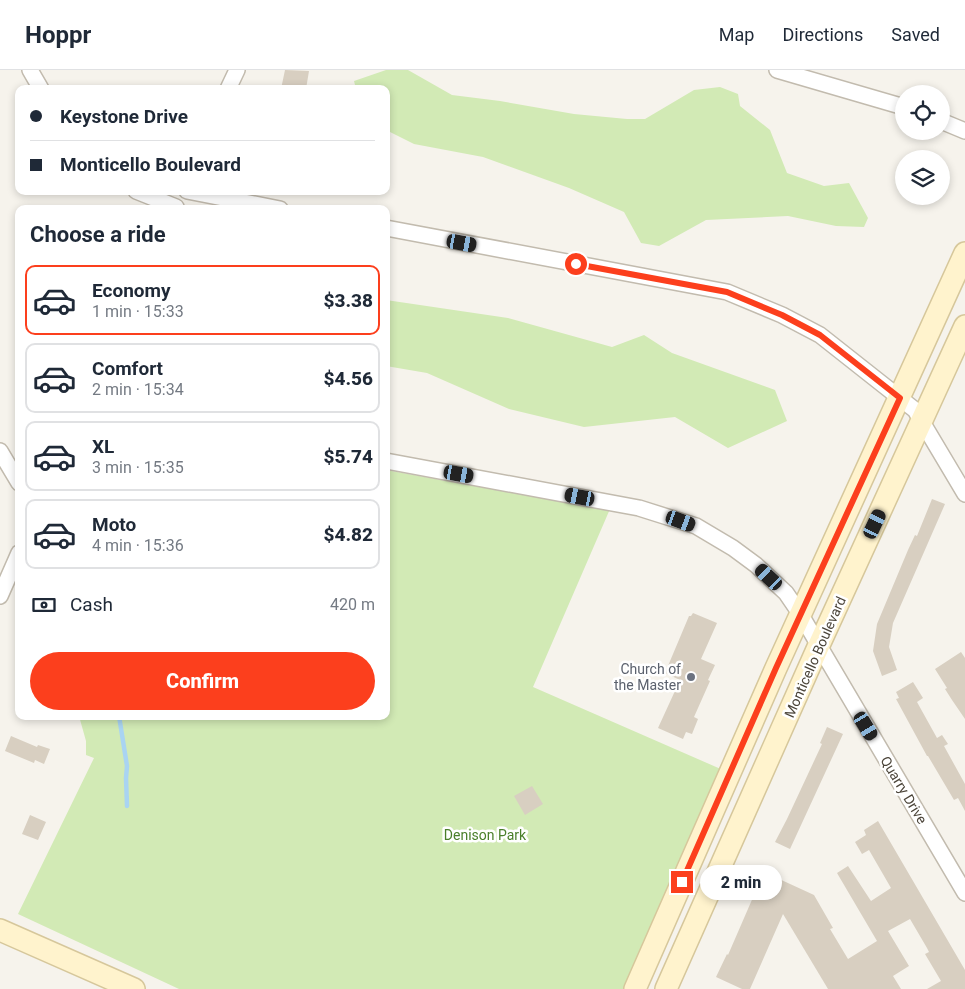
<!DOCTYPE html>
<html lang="en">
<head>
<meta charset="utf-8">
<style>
	body { margin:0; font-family:Roboto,sans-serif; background:#f2f2f3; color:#1f2937; height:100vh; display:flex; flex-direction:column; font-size:19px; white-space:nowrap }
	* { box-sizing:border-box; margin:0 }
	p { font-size:16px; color:#747a83 }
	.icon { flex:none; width:28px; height:28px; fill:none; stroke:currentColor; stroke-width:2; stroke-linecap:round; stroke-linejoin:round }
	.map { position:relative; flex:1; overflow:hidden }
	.sheet { position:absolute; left:15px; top:135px; width:375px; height:515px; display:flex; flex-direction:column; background:#fff; border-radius:10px; box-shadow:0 2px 8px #0003 }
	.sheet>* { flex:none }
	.top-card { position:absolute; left:15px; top:15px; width:375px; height:110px; border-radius:10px; box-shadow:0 2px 8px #0003; display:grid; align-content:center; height:110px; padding:0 15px; background:#fff }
	.controls { position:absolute; left:895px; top:15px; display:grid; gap:10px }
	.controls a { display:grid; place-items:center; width:55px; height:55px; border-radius:50%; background:#fff; box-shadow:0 2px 8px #0003; font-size:25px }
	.end { position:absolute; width:22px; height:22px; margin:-11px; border:6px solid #fc3f1d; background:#fff; box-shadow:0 0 0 2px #fff }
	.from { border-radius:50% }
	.bubble { position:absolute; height:35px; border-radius:18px; background:#fff; box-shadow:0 2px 8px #0003; font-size:16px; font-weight:800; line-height:35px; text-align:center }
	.car { position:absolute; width:15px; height:30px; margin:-15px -8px; border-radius:6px; box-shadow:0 0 4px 1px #0007; background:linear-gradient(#222 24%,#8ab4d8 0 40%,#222 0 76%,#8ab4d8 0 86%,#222 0) }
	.top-card b { display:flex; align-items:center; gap:18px; height:48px; font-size:19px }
	.top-card b+b { border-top:1px solid #e0e1e3 }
	.top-card i { width:12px; height:12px; background:#1f2937 }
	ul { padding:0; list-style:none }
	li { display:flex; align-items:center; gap:15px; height:70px; margin:0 10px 8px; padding:0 5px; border:2px solid #e0e1e3; border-radius:10px }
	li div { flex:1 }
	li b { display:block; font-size:19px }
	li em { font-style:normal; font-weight:800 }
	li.selected { border-color:#fc3f1d }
	li>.icon { width:45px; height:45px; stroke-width:1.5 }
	h2 { padding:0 15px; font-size:22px; line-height:60px }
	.pay { display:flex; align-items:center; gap:12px; height:55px; padding:0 15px; font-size:19px }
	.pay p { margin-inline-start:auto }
	.cta { display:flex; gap:10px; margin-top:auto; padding:10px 15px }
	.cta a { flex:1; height:58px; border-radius:30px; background:#fc3f1d; color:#fff; font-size:20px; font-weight:800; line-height:58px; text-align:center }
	header { display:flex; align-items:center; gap:30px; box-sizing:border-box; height:70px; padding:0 25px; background:#fff; border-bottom:1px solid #e0e1e3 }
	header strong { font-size:24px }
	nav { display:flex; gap:28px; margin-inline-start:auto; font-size:18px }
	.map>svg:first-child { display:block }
	.green { fill:#d2eab5 }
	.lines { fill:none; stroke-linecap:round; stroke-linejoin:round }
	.stream { stroke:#a9d4f2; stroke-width:4.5 }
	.building { fill:#d8cfc1 }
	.street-casing { stroke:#c2bbae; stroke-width:18 }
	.secondary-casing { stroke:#d6c79b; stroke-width:24 }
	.street { stroke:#fff; stroke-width:15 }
	.secondary { stroke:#fff3cd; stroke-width:21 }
	.route { stroke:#fc3f1d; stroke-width:6 }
	.worship-dot { fill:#6b7280; stroke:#fff; stroke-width:2 }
	.labels { text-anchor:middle; stroke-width:5; stroke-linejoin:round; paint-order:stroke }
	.street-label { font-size:14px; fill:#4b4439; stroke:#fff }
	.worship-label { font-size:14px; fill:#5b616d; stroke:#fff; text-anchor:end }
	.park-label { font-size:14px; fill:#4a7f2a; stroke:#fff }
</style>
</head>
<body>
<header>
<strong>Hoppr</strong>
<nav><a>Map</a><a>Directions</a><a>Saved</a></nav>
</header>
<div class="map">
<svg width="965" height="919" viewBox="0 0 965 919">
	<rect width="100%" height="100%" fill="#f6f3ec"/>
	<path class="green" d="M386,0H408L452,25L500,31L574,44L627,49H645L694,20L720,17L738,24L740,36L770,60L787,103L824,116L849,113L868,148L864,157L836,156L788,146L706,150L659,176L641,173L624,142L569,118L483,87L414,74L386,60V19H356L354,11Z
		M386,230L508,248L612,277L644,265L672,283L775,320L787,351L728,378L675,347L584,357L509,339L427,303L386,296Z
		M386,400L568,433L610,439L533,617L723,700L625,919H179L18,844L94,688L86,685V671L79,646H386Z"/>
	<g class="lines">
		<path class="stream" d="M119,646L127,696L126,708L127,736"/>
	</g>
	<path class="building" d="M285,0L309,1L306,19H281Z
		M932,429L945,434L893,553L889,577L897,600L882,606L873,581L877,554L908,480L915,465L917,466Z
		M693,543L717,553L701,589L715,595L708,610L710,611L694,647L698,649L692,664L686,662L683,669L658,658L680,610L665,603L689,546H691Z
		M961,582L965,588V649L952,630L945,619L947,618L935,599Z
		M913,612L923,628L917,632L937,668L942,665L948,674L944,676L965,714V741L958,728L954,730L928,686H927L896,629L899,628L896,622Z
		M827,657L843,664L790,779L775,772L787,749L822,674L820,673Z
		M11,666L37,677L38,675L50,679L44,694L35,690L34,693L5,681Z
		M532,716L543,734L525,745L514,726Z
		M30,745L46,752L38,770L22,764Z
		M878,751L965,900V919H927L941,911L925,884L929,882L927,878L910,849L888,861L909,896L893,906L901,919H828L783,844L750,919H742L716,907L727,884L728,885L764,802L814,825L833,858L830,859L848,889L877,871L837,803L848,796L871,831L891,818L869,780L862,784L855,772L866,765L864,760Z"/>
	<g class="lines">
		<g class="street-casing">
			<path id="street" d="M30,0L41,19
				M777,0L904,37
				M228,19L237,0
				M941,51L965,61
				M136,121L176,137
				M187,121L280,139
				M386,158L727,222L782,245L820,265L915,340L965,424
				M0,381L19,413
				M386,391L639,438L696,456L733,478L756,495L786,523L801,545L965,823
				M0,526L19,483"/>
		</g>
		<g class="secondary-casing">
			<path id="secondary" d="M0,860L134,919
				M635,919L776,598L965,183
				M666,919L819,575L965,256"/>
		</g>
		<use href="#street" class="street"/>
		<use href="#secondary" class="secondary"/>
	</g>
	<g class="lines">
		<path class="route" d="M576,194L727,222L782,245L820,265L900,328L776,598L682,812"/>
	</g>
	<circle class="worship-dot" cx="691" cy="607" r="5"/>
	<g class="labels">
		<g class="street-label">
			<text transform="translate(815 587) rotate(-66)" y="5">Monticello Boulevard</text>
			<text transform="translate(904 720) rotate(59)" y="5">Quarry Drive</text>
		</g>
		<g class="worship-label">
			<text x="681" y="604">Church of<tspan x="681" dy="16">the Master</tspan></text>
		</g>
		<g class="park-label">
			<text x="485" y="770">Denison Park</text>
		</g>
	</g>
</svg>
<div class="controls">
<a><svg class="icon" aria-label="locate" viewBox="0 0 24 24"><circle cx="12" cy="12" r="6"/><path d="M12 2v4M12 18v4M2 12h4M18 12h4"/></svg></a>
<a><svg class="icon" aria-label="layers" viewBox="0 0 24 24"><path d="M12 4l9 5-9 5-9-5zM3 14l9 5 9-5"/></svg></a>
</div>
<i class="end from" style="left:576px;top:194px"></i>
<i class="end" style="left:682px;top:812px"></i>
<div class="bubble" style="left:700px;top:795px;width:82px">2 min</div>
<i class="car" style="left:462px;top:173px;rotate:100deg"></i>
<i class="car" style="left:459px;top:404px;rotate:100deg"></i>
<i class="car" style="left:580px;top:427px;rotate:281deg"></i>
<i class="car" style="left:681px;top:451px;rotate:110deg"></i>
<i class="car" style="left:875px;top:454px;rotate:25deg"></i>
<i class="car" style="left:769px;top:507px;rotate:313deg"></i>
<i class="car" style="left:866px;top:656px;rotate:149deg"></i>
<div class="top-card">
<b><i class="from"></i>Keystone Drive</b>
<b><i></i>Monticello Boulevard</b>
</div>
<section class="sheet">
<h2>Choose a ride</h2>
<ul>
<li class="selected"><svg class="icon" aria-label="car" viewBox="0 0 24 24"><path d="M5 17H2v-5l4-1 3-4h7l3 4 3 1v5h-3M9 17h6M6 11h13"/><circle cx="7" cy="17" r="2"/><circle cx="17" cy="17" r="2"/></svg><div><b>Economy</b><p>1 min · 15:33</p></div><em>$3.38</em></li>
<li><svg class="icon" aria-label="car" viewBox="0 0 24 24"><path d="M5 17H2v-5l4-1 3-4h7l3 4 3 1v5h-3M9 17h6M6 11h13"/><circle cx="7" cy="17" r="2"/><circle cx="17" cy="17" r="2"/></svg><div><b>Comfort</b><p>2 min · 15:34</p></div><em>$4.56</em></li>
<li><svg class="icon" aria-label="car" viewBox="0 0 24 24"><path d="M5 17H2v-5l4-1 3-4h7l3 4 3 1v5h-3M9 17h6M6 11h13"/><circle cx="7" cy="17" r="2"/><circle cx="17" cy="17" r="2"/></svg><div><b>XL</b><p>3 min · 15:35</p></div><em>$5.74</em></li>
<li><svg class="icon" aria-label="car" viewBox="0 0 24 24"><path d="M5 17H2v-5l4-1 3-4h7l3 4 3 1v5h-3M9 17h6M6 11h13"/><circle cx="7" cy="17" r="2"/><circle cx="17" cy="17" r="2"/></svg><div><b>Moto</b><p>4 min · 15:36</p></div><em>$4.82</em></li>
</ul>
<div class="pay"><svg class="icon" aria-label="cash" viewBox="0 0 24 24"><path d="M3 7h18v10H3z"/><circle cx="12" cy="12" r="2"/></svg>Cash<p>420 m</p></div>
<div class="cta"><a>Confirm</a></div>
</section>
</div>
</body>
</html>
